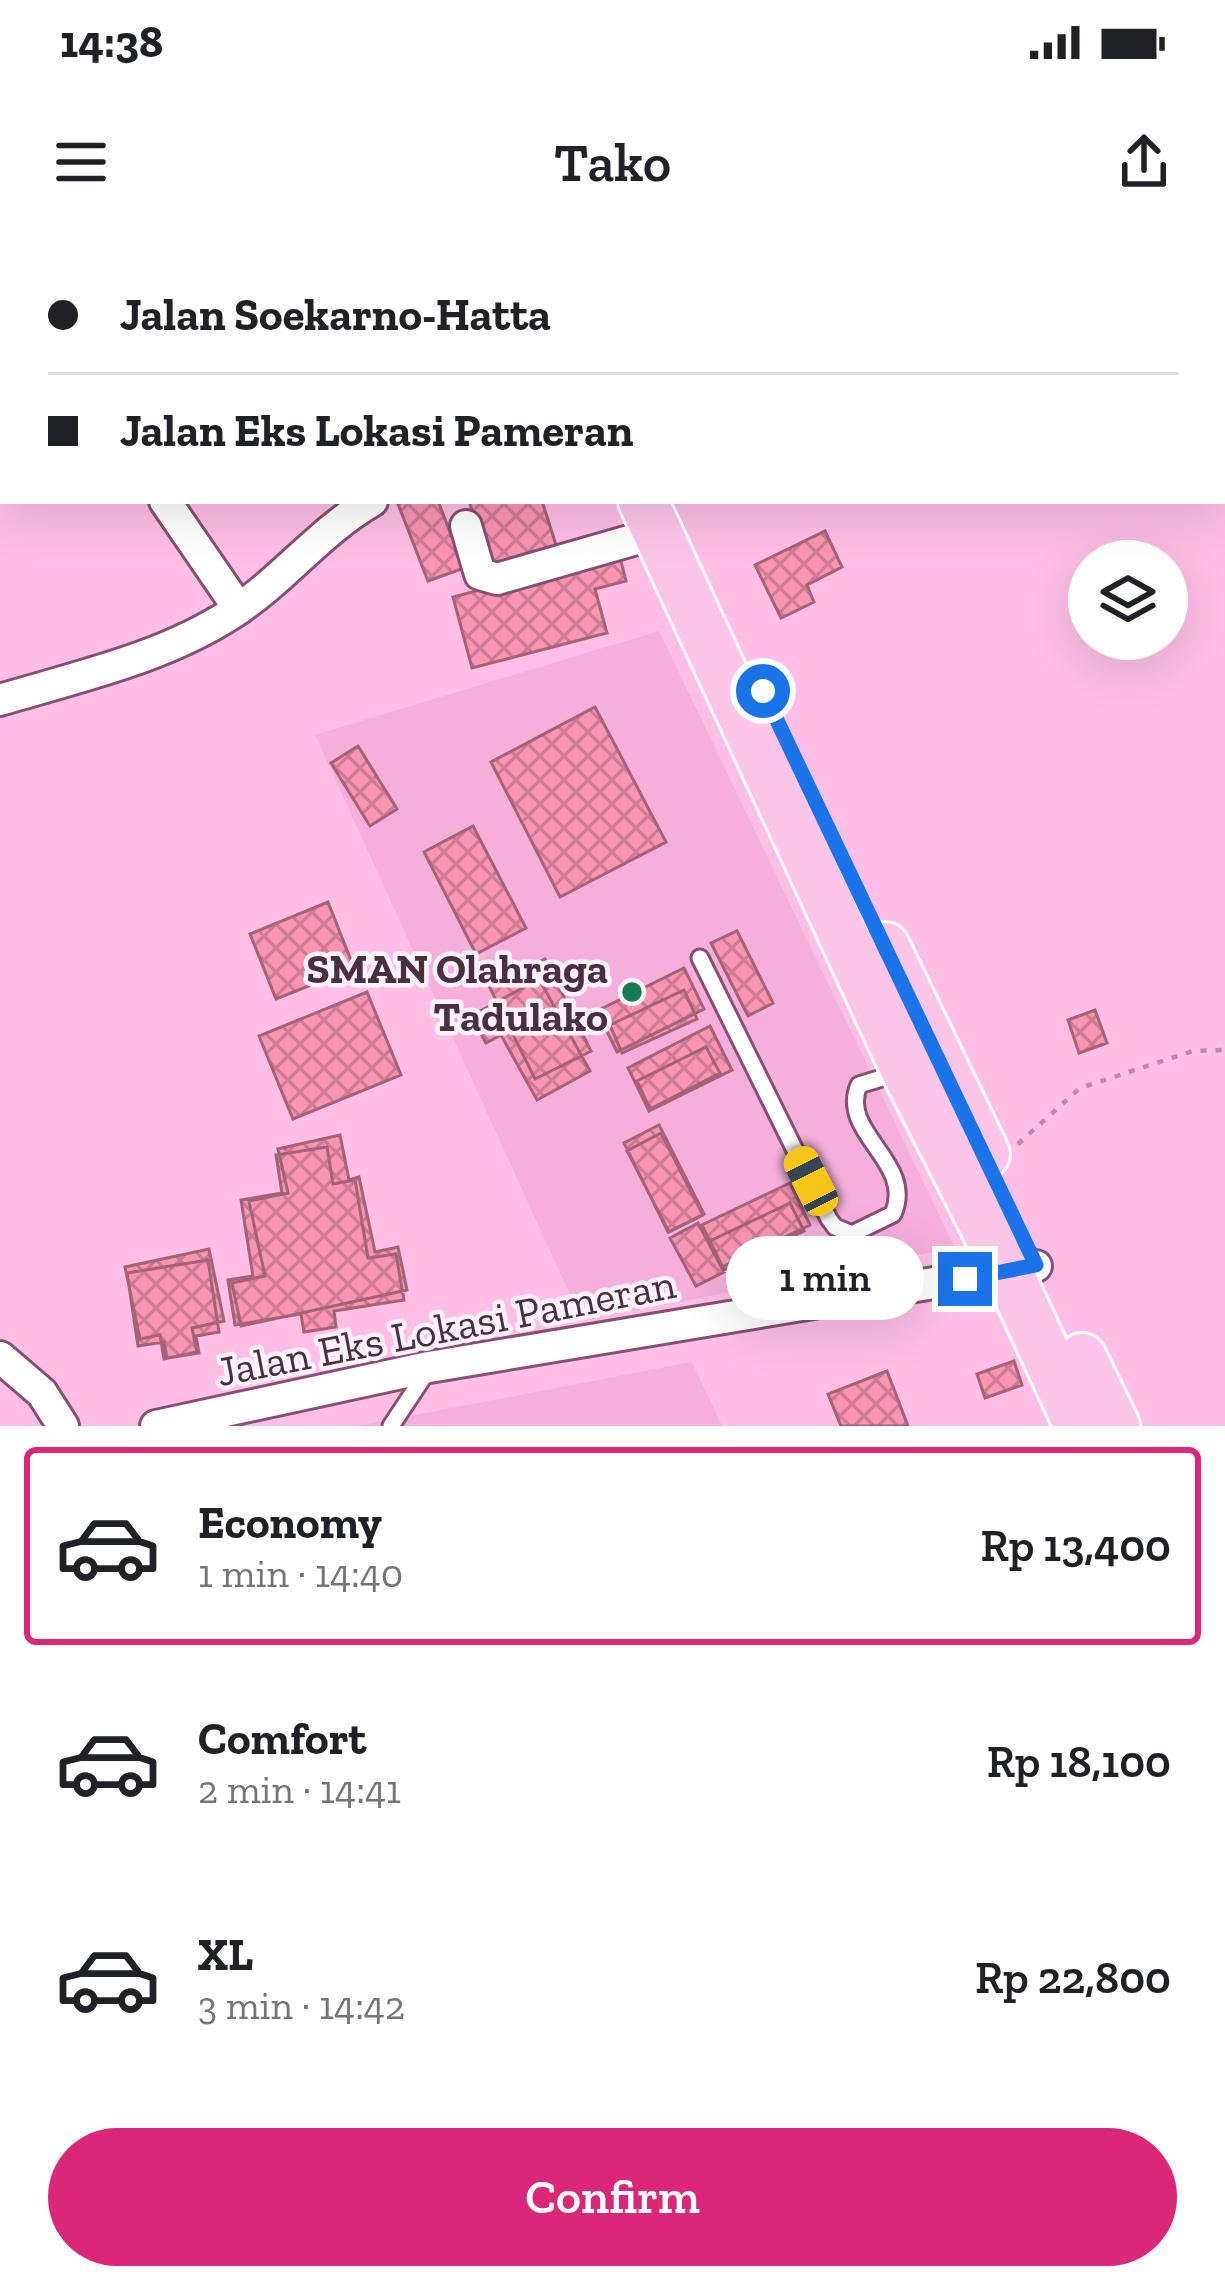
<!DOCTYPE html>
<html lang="en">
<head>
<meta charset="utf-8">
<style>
	body { margin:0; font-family:"Zilla Slab",serif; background:#f6f6f6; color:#202124; height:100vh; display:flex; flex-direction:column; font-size:45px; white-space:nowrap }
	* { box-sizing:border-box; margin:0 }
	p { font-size:39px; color:#757577 }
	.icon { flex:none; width:66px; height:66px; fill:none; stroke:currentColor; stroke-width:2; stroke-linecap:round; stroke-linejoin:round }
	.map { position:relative; height:1186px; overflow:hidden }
	.details { display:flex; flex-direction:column; background:#fff; flex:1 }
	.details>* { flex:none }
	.hud { position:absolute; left:0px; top:0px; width:1227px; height:264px; box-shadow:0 12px 48px #0002; display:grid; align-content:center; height:264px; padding:0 48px; background:#fff }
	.controls { position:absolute; left:1068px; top:300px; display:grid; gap:24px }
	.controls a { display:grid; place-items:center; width:120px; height:120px; border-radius:50%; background:#fff; box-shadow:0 12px 48px #0002; font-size:60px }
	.end { position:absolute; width:54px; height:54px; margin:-27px; border:15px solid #1a73e8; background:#fff; box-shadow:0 0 0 6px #fff }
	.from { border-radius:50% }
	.bubble { position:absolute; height:84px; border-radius:42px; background:#fff; box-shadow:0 12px 48px #0002; font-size:39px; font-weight:600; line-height:84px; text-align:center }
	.car { position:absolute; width:36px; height:72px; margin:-36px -18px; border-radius:15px; box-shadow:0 0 9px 3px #0007; background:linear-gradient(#f5c518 24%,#345 0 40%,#f5c518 0 76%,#345 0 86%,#f5c518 0) }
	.hud b { display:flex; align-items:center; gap:42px; height:114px; font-size:45px }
	.hud b+b { border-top:3px solid #e0e0e0 }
	.hud i { width:30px; height:30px; background:#202124 }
	ul { padding:21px 0 0; list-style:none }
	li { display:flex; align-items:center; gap:36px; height:198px; margin:0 24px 18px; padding:0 24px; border:6px solid transparent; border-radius:12px }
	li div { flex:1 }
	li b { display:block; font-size:45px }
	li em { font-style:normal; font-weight:600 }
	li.on { border-color:#db2777 }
	li>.icon { width:108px; height:108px; stroke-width:1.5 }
	.cta { display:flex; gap:24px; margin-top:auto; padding:24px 48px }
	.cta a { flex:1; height:138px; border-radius:72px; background:#db2777; color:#fff; font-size:48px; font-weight:600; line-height:138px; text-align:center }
	.status { display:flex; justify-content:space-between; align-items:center; height:84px; padding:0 60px; background:#fff; direction:ltr }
	.status svg { height:33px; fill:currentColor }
	header { display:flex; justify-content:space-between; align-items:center; height:156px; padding:0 48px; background:#fff; font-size:54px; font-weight:600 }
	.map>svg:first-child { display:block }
	.built { fill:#f4afdb }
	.building { fill:url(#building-cross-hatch); stroke:#a46376; stroke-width:3 }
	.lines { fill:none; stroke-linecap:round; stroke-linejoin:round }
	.service-casing { stroke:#864f73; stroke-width:21 }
	.minor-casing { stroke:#864f73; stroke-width:36 }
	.primary-casing { stroke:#fff; stroke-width:54 }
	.path { stroke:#bb89a8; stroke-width:4.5; stroke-dasharray:6 9; stroke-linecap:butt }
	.service { stroke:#fff; stroke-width:15 }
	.minor { stroke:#fff; stroke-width:30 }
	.primary { stroke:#fdc6e9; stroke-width:48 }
	.route { stroke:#1a73e8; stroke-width:15 }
	.poi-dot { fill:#157a53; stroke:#fff1f9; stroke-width:4.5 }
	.labels { text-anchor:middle; stroke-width:9; stroke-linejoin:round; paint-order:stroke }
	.poi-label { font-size:42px; font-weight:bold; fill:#493040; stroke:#fff1f9; text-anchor:end }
	.street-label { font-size:42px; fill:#493040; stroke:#fff1f9 }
</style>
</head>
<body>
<div class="status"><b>14:38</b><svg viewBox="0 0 49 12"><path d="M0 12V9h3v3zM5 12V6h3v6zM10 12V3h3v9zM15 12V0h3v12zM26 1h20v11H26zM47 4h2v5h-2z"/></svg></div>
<header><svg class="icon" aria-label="menu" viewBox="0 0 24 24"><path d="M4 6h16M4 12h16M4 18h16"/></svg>Tako<svg class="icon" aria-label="share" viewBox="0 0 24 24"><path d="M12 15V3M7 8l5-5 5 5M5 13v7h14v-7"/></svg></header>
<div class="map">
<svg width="1225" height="1186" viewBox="0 0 1225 1186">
	<defs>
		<pattern id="building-cross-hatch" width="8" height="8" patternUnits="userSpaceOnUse" patternTransform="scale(3)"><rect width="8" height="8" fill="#f994b2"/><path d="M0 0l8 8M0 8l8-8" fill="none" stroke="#cc7992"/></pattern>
	</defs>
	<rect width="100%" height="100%" fill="#febee6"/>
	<path class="built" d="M659,391L955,1008L582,1081L315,495Z
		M692,1122L722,1186H358Z"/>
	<path class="building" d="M405,261H438L464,328L428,341L398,264Z
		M469,261H542L557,308L491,330Z
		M825,291L842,327L807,345L814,362L781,378L755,325Z
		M619,313L626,341L595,349L607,393L472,428L453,357Z
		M595,467L666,602L560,657L491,522Z
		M358,506L397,569L370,586L331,523Z
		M473,586L526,688L476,714L424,612Z
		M328,662L354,728L276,759L250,694Z
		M737,691L773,763L748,776L711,703Z
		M545,719L591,811L535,839L489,746Z
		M684,728L704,769L617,812L597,771Z
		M539,739L590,831L537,860L501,795L486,803L471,776Z
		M684,750L697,779L622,813L610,785Z
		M367,752L401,835L293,879L259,796Z
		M1095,770L1107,803L1079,813L1068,780Z
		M710,786L732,830L649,871L628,828Z
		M706,807L720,833L650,869L637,841Z
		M659,885L704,974L668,992L624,903Z
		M661,893L703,975L669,992L627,911Z
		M340,895L349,940L359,937L375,1012L398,1007L407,1050L241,1086L232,1043L265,1036L249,961L288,953L278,909Z
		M327,907L333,944L355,940L368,1018L396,1014L404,1060L334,1071L336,1087L304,1092L301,1074L235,1085L228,1040L253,1036L241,960L282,953L276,915Z
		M790,943L810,985L722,1027L702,985Z
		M790,963L804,991L724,1030L710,1001Z
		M698,983L724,1032L696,1046L670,998Z
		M209,1009L224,1081L192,1088L197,1112L164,1119L160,1095L140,1099L125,1027Z
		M208,1020L219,1092L196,1096L199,1113L167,1118L164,1102L138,1106L127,1033Z
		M1014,1121L1022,1145L985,1158L977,1134Z
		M887,1131L908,1186H841L828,1154Z"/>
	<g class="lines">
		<g class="service-casing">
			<path id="service" d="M700,718L829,979L835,987L852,994L893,974C916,922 838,893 859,845L898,833
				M391,1186L428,1130"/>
		</g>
		<g class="minor-casing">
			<path id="minor" d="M57,0L59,3
				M165,261L239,369
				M466,286L480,334L497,339L657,293
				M0,460C80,436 164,418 234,372C284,339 320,291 372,261
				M0,1117L42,1153L63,1186
				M156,1186L429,1127L1036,1026"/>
		</g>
		<g class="primary-casing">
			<path id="primary" d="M533,0L534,3
				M583,0L584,3
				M643,261L906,831L1008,1032L1079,1186
				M885,707L985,914
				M1082,1118L1115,1186"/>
		</g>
		<path class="path" d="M1018,904L1080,848L1193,811L1225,810"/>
		<use href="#service" class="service"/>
		<use href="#minor" class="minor"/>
		<use href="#primary" class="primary"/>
	</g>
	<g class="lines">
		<path class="route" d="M763,451L1036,1025L965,1039"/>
	</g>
	<circle class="poi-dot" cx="632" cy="752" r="12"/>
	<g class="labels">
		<g class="poi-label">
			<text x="608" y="743">SMAN Olahraga<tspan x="608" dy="48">Tadulako</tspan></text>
		</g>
		<g class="street-label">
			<text transform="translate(446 1087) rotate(-11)" y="15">Jalan Eks Lokasi Pameran</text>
		</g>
	</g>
</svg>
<div class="controls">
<a><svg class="icon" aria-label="layers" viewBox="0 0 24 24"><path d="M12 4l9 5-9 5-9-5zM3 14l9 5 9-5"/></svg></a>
</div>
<i class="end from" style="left:763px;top:451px"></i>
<i class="end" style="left:965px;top:1039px"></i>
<div class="bubble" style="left:726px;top:996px;width:198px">1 min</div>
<i class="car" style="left:811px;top:941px;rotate:333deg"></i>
<div class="hud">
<b><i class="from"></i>Jalan Soekarno-Hatta</b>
<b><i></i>Jalan Eks Lokasi Pameran</b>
</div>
</div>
<section class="details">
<ul>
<li class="on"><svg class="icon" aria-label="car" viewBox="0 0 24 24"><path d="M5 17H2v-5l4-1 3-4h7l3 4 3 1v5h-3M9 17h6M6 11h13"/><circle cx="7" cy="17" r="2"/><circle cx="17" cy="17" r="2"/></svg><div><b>Economy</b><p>1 min · 14:40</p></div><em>Rp 13,400</em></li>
<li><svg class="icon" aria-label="car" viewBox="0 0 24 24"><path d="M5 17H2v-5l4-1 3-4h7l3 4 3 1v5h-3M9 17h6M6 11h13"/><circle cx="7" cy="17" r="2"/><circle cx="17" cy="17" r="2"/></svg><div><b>Comfort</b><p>2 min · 14:41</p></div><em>Rp 18,100</em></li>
<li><svg class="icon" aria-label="car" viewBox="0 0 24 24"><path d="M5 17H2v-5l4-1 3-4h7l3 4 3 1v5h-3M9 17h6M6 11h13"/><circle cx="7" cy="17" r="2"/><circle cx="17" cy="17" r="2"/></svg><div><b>XL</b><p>3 min · 14:42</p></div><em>Rp 22,800</em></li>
</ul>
<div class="cta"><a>Confirm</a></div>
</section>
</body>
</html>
